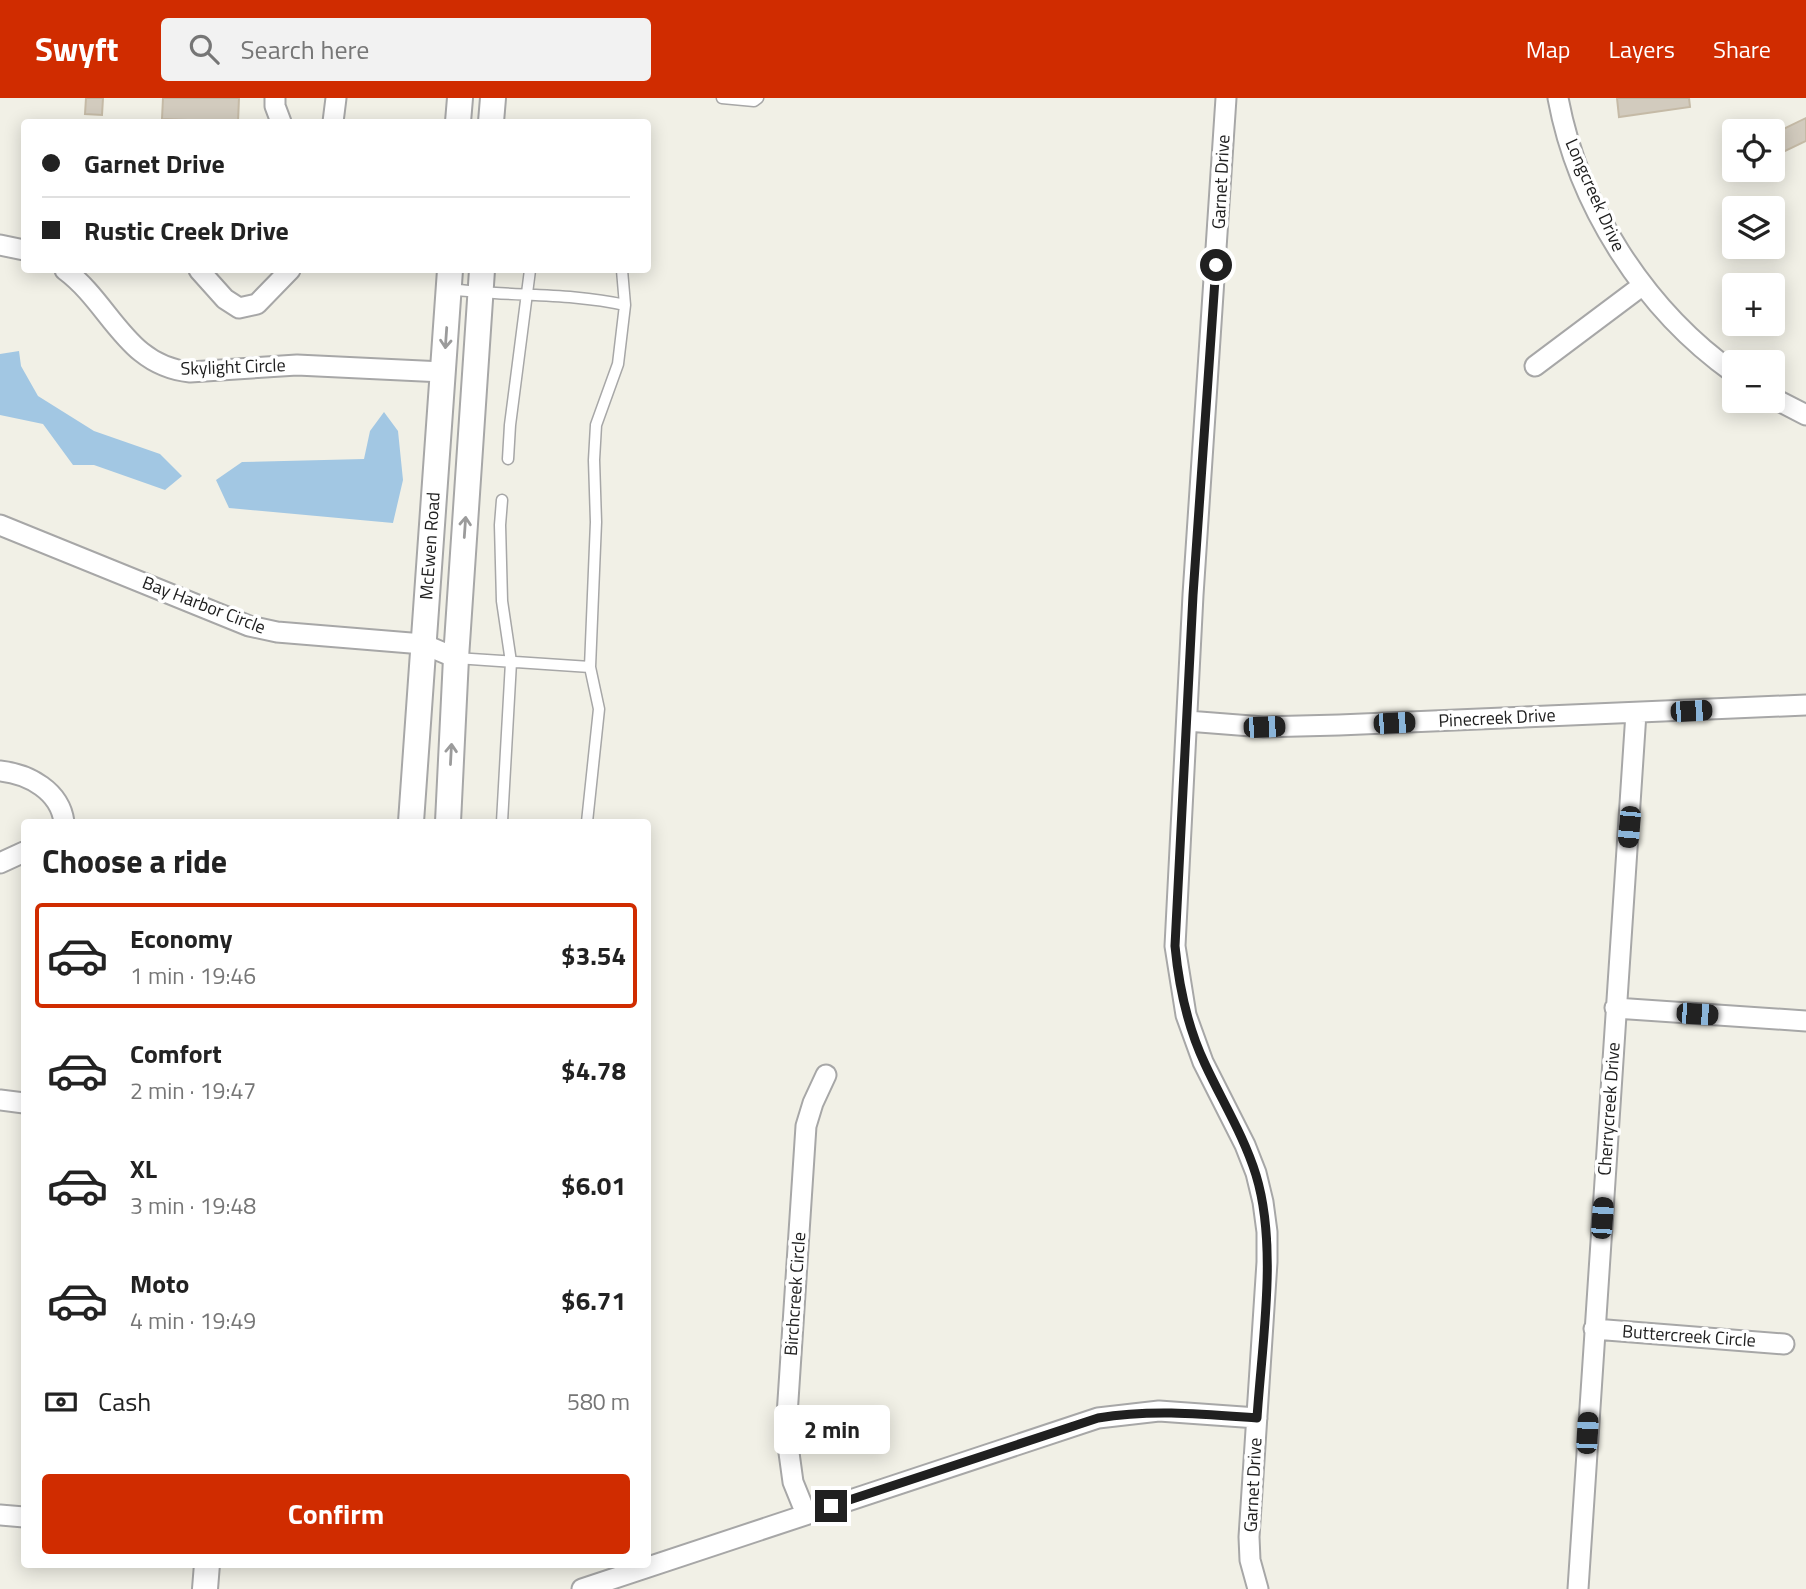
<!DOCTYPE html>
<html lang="en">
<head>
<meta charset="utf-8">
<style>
	body { margin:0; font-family:"Titillium Web",sans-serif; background:#f2f2f2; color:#222; height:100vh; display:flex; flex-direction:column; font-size:26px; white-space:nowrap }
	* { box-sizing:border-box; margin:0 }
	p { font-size:23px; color:#767676 }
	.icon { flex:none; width:38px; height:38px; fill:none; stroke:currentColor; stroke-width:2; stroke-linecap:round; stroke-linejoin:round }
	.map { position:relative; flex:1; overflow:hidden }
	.side { position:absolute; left:21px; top:721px; width:630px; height:749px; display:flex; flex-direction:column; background:#fff; border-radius:7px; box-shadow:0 4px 18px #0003 }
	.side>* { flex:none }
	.banner { position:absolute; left:21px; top:21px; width:630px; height:154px; border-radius:7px; box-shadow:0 4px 18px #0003; display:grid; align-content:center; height:154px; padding:0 21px; background:#fff }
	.fabs { position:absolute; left:1722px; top:21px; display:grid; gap:14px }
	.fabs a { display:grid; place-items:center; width:63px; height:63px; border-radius:7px; background:#fff; box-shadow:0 4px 18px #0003; font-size:35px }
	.end { position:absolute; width:32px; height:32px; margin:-16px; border:9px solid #202020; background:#fff; box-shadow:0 0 0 4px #fff }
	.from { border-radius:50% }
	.bubble { position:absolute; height:49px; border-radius:7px; background:#fff; box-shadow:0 4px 18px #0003; font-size:23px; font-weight:700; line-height:49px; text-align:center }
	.car { position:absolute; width:21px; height:42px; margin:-21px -10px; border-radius:9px; box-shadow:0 0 5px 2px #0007; background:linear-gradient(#222 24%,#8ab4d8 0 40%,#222 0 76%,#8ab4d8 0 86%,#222 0) }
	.banner b { display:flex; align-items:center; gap:24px; height:66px; font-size:26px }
	.banner b+b { border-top:2px solid #e0e0e0 }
	.banner i { width:18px; height:18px; background:#222 }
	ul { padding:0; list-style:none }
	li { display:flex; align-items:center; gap:21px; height:105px; margin:0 14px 10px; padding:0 7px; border:4px solid transparent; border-radius:7px }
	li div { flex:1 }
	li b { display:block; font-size:26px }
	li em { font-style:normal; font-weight:700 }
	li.on { border-color:#d02c00 }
	li>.icon { width:63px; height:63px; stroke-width:1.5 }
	h2 { padding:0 21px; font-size:32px; line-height:84px }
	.pay { display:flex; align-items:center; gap:18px; height:77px; padding:0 21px; font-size:26px }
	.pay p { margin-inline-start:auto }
	.primary-button { display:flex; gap:14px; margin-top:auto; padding:14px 21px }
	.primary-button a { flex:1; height:80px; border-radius:7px; background:#d02c00; color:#fff; font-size:28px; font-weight:700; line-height:80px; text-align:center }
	header { display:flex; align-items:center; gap:42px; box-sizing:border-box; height:98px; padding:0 35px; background:#d02c00; color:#fff }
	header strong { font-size:33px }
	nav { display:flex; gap:38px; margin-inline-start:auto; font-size:24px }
	.search { width:490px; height:63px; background:#f2f2f2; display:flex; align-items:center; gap:18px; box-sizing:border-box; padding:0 24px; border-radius:7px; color:#767676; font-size:26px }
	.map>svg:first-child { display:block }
	.water { fill:#a2c7e3 }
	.building { fill:#d2cbbe; stroke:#c5baa6; stroke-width:2 }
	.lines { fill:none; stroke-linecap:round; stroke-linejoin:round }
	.service-casing { stroke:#a7a7a7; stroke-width:13 }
	.minor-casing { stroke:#a7a7a7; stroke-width:23 }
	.tertiary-casing { stroke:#a7a7a7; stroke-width:28 }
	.service { stroke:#fff; stroke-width:10 }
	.minor { stroke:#fff; stroke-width:19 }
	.tertiary { stroke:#fff; stroke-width:24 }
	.oneway { stroke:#9b9b9b }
	.route { stroke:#202020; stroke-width:9 }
	.labels { text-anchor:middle; stroke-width:7; stroke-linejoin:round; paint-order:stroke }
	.street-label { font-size:18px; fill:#202020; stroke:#fff }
</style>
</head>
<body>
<header>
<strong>Swyft</strong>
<div class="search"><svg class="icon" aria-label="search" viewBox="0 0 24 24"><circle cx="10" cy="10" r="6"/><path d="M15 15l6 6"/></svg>Search here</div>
<nav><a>Map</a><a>Layers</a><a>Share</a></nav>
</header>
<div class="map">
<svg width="1806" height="1491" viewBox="0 0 1806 1491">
	<rect width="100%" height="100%" fill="#f1f0e6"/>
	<path class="water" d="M19,253L21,268L38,298L94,333L160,356L182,378L165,392L94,367H73L43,326L0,317V256Z
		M384,314L398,333L403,382L393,425L229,410L216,382L242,364L364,361L370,333Z"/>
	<path class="building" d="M86,0H103L102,17L85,16Z
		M163,0H239L238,24L162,21Z
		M1617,0H1689L1690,9L1619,19Z
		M1806,20V43L1781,55L1773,36Z"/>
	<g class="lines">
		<g class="service-casing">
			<path id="service" d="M722,0L754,3L758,0
				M450,191C509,199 567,194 625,207
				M508,361L510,327L530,172
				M502,402L500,427L502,503L511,564L502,724
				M456,560L590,569
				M587,724L599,611L590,569L596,424L594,362L596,327L618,266L625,207L622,172"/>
		</g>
		<g class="minor-casing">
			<path id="minor" d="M275,0V8L281,24
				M1226,0L1193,497L1175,848L1186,917L1203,964L1245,1047L1256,1075L1263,1104L1267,1134V1164L1249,1439L1250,1462L1258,1491
				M1558,0C1578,108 1645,212 1734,275
				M333,24L336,0
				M0,147L24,152
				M65,172C111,206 126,268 190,274L297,267L443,274
				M199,172L225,201L239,210L257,206L290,172
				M1535,268L1643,187
				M1773,300L1806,317
				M0,427L249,528L277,534L423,546L456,560
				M1187,623L1264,629L1339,627L1806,607
				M0,673C29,676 60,693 64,724
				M0,765L24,754
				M1615,910L1806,923
				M0,1002L24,1005
				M1594,1231L1784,1246
				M806,1416L793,1384L786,1333L806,1028L813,1005L826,977
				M0,1417L24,1419
				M582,1491L1098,1320L1159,1313L1257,1320
				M1578,1491L1636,615"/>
		</g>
		<g class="tertiary-casing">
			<path id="tertiary" d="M458,24L460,0
				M491,24L493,0
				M411,724L450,172
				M448,724L456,560L482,172
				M205,1491L207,1466"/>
		</g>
		<use href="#service" class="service"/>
		<use href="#minor" class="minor"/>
		<use href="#tertiary" class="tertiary"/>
	</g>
	<defs><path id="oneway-shaft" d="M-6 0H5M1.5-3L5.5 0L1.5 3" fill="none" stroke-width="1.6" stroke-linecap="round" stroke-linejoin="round" transform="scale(1.75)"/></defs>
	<g class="oneway">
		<use href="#oneway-shaft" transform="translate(446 240) rotate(94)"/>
		<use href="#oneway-shaft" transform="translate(465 429) rotate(-86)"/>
		<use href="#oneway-shaft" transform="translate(451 656) rotate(-87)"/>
	</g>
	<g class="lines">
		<path class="route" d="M831,1408L1098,1320C1152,1311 1203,1316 1257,1320C1262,1244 1278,1149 1256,1077C1244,1038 1222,1003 1205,966C1187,928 1179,890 1175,848L1193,497L1216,167"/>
	</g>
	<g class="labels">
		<g class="street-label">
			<text transform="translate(1221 84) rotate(-87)" y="6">Garnet Drive</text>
			<text transform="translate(1595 97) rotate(66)" y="6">Longcreek Drive</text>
			<text transform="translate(233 269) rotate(-2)" y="6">Skylight Circle</text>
			<text transform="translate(430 448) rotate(-86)" y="6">McEwen Road</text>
			<text transform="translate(204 507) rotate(21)" y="6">Bay Harbor Circle</text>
			<text transform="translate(1497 620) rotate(-3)" y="6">Pinecreek Drive</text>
			<text transform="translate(1609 1011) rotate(-86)" y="6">Cherrycreek Drive</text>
			<text transform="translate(795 1196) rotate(-86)" y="6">Birchcreek Circle</text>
			<text transform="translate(1689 1238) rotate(4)" y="6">Buttercreek Circle</text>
			<text transform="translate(1253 1387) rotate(-87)" y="6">Garnet Drive</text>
		</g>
	</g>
</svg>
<div class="fabs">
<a><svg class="icon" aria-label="locate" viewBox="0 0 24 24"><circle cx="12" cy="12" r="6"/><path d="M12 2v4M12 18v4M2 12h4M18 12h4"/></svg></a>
<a><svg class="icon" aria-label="layers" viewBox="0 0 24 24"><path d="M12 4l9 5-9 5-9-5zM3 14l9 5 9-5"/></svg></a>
<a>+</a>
<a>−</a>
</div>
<i class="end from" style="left:1216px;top:167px"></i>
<i class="end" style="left:831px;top:1408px"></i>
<div class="bubble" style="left:774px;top:1307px;width:116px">2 min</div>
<i class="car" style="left:1691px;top:613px;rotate:87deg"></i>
<i class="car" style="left:1394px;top:625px;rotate:87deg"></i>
<i class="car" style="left:1264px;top:629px;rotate:88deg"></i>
<i class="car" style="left:1629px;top:729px;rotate:185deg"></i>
<i class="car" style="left:1697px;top:916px;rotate:94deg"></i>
<i class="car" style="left:1602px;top:1120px;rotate:4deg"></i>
<i class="car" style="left:1587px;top:1335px;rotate:3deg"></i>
<div class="banner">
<b><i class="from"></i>Garnet Drive</b>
<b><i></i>Rustic Creek Drive</b>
</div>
<section class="side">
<h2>Choose a ride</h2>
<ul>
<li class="on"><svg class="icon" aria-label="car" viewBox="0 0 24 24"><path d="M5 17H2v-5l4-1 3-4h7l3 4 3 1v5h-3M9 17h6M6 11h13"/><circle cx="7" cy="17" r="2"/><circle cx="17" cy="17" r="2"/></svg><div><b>Economy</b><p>1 min · 19:46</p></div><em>$3.54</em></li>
<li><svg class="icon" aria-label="car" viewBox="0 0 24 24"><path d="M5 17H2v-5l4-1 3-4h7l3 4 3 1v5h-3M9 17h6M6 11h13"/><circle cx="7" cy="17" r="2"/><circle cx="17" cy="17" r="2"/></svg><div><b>Comfort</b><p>2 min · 19:47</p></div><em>$4.78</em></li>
<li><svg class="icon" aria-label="car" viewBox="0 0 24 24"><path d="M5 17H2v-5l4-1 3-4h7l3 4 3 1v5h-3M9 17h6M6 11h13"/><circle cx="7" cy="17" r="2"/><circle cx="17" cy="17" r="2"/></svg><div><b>XL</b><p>3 min · 19:48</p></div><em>$6.01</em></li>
<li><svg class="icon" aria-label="car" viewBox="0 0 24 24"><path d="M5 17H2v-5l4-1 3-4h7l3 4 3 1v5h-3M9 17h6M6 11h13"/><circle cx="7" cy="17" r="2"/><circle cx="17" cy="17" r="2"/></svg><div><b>Moto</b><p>4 min · 19:49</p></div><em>$6.71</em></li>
</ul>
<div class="pay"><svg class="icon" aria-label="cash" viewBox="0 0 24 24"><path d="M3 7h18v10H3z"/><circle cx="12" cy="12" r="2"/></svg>Cash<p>580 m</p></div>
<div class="primary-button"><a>Confirm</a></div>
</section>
</div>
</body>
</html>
